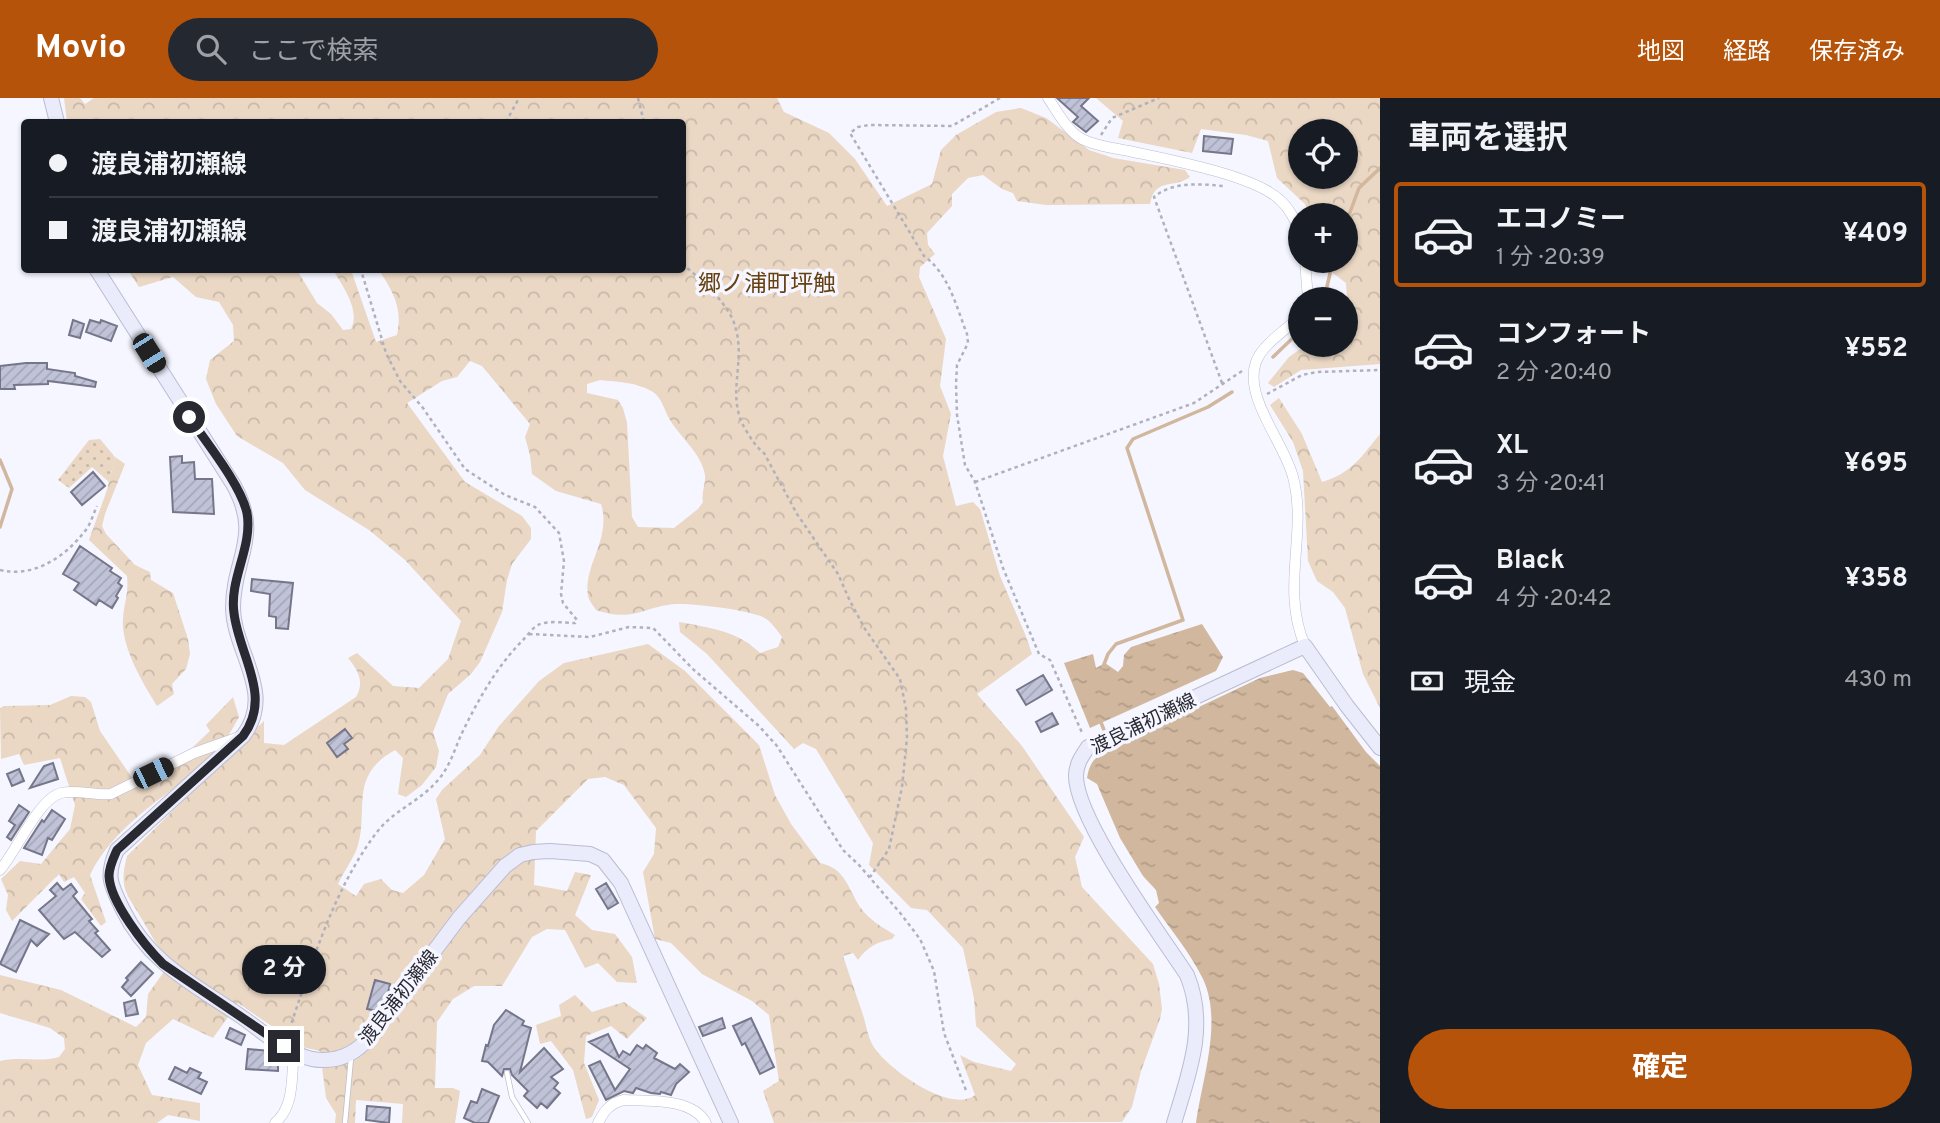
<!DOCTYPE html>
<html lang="ja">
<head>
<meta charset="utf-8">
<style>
	body { margin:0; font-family:Overpass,"Noto Sans JP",sans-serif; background:#242831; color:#f1f3f6; height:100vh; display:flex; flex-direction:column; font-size:26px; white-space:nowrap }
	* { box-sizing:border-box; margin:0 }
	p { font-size:23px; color:#9ea1a6 }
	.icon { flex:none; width:38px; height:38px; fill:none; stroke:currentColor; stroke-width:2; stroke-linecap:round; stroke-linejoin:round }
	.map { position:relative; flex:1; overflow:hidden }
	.side { display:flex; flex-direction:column; background:#171b24; width:560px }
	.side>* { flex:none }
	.banner { position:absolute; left:21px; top:21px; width:665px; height:154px; border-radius:7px; box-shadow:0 2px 5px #0004; display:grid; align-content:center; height:154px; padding:0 28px; background:#171b24 }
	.buttons { position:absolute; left:1288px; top:21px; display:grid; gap:14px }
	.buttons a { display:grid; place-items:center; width:70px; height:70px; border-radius:50%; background:#171b24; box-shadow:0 2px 5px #0004; font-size:35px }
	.end { position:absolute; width:32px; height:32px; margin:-16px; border:9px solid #282931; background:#fff; box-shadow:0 0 0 4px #fff }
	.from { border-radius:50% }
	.bubble { position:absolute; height:49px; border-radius:24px; background:#171b24; box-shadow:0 2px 5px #0004; font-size:23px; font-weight:700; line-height:49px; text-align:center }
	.car { position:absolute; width:21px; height:42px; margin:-21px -10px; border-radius:9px; box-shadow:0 0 5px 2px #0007; background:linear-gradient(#222 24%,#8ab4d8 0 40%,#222 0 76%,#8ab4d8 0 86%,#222 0) }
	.banner b { display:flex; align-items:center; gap:24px; height:66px; font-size:26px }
	.banner b+b { border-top:2px solid #363941 }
	.banner i { width:18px; height:18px; background:#f1f3f6 }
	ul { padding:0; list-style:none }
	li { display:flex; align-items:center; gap:21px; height:105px; margin:0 14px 10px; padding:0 14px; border:4px solid transparent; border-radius:7px }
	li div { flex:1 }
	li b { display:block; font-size:26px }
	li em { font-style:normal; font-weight:700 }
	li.active { border-color:#b45309 }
	li>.icon { width:63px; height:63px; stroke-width:1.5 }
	h2 { padding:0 28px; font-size:32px; line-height:84px }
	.pay { display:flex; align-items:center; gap:18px; height:77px; padding:0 28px; font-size:26px }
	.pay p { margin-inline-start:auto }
	.action { display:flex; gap:14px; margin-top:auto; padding:14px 28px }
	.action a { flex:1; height:80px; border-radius:42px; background:#b45309; color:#fff; font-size:28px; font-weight:700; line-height:80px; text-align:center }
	header { display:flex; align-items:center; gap:42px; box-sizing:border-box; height:98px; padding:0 35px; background:#b45309; color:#fff }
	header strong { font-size:33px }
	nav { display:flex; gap:38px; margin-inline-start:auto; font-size:24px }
	.search { width:490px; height:63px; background:#242831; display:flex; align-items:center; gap:18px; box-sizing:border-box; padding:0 24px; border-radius:38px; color:#9ea1a6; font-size:26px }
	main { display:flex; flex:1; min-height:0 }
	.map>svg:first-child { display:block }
	.forest { fill:url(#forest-crowns); fill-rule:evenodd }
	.park { fill:url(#park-dots) }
	.water { fill:url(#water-ripples) }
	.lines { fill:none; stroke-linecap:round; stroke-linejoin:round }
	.stream { stroke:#d0b79d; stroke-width:3.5 }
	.building { fill:url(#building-hatch); stroke:#75768a; stroke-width:2 }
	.lane-casing { stroke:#babcd1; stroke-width:6 }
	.street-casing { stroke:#babcd1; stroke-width:11 }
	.secondary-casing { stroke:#babcd1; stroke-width:16 }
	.path { stroke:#b0b1ba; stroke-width:2.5; stroke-dasharray:3.5 3.5; stroke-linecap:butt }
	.lane { stroke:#fff; stroke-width:4.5 }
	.street { stroke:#fff; stroke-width:10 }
	.secondary { stroke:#ebecfb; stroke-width:14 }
	.route { stroke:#282931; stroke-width:9 }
	.labels { text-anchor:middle; stroke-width:7; stroke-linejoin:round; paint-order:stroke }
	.street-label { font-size:19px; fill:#282931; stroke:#f5f6ff }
	.quarter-label { font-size:23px; fill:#664110; stroke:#f5f6ff }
</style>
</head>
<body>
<header>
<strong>Movio</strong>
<div class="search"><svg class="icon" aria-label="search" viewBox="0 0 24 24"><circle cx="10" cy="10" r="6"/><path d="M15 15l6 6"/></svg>ここで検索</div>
<nav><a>地図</a><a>経路</a><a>保存済み</a></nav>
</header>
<main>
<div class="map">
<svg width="1380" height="1025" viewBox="0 0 1380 1025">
	<defs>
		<pattern id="forest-crowns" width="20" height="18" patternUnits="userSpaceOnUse" patternTransform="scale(1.75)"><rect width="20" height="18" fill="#ead7c4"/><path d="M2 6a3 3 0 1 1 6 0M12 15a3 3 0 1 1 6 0" fill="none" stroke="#c9b9a9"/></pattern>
		<pattern id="park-dots" width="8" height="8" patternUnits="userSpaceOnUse" patternTransform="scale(1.75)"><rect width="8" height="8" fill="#ead7c4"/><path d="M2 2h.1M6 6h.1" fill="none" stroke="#c9b9a9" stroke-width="1.8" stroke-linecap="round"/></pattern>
		<pattern id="water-ripples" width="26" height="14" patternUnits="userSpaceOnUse" patternTransform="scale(1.75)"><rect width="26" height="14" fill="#d0b79d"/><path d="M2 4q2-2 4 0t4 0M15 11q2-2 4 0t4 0" fill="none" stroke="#b39d88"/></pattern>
		<pattern id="building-hatch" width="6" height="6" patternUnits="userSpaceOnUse" patternTransform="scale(1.75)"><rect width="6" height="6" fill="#c0c2d7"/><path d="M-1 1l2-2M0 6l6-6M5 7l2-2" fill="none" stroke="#a5a7b9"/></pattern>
	</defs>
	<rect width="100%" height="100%" fill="#f5f6ff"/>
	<path class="forest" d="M64,0H80L85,6L94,0H777L784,14L829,35L855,61L887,108L932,86L941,52L956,37L996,14L1021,10L1046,20L1089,52L1113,60L1185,72L1190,79C1173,91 1155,79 1150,106L1046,107L1017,103L1013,95L1002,91L983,77L968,80L952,96V108L927,135L928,147L935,156L920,169L919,179L946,241L940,288L951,316L943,358L956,408L973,404L980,411L1000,478L1025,536L1032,556L977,596L1022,648L1084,739L1075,759L1082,789L1153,866L1159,886L1162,911L1160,921L1141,973L1132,1009L1122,1024L774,1025L763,993L779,983L769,917L752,903L702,876L671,845L655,841L643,774L654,756L656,730L624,687L605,679L588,681L536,733L534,787L567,793L575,774L591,777L575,817L592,832L615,836L632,859L637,885L617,884L598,865L585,870L565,832L547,831L532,839L502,888H474L453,901L437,924L435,990H453L460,993L455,1025H402L403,1006L356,1002L355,1025H335L336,1016L326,1000L320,953L302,949L238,905L213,940L173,921L146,945L138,967L152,997L200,1005V1023L168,1017L157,1025H0V963C20,958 40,965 59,959L65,951L64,940L50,930L0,915V877L61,892L136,929L146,919L148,896L171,864C159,851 152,839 143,823C128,796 118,793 127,758L264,623V645L284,647L356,599C365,584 358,572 348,560L357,555L393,588L419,590L448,561L461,523L405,462L369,432L305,392L283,365L237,338L216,306L206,281L210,262L234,243L233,227L219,204L196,199L173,179L139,189L128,172H297L317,205L331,216L343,232L351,231C361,212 342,187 333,172H351L376,244L397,237C403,210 393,194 379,172H682V24H67ZM470,263L482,268L530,326L525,339L530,357L532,376L556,393L601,406C612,440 583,468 588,498C589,503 594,508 596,512C634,525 644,508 676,506C694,505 748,512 763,519C771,523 777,532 782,539L778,549L760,555C736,532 710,530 679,524L680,534L707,556L794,651L803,645L816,651L873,745L869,767L911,810L927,812L963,850L974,900L976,928L1016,966L1011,973L974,964L960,957L975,997C951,1017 884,969 872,946C868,938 866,928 864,920C857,899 850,879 843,858L853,855L858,862C867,849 877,844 892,841L895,837C883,830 868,821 860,809C847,789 846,771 820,765L791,726L775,697L759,647L685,573L648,546L564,565L539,583L499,628L480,657L442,692L436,701L445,741L424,777L403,795L392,792L381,781L364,786L356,798L338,786C343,775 351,764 356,753C371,714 346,679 395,652L403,660L398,696L406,699L422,687L436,669L439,653L433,634L448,596L471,576L480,564L502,514L507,482L512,466L531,441V430L522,418L465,384L407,305L442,283L457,279ZM600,282C616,284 638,284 653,294C662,300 664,312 670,322C680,339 702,356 705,377C706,386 701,394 703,404L698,411L674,430L638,429L632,419L627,325L623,310L618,302L587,295V286Z
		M1096,0H1380V266L1301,272L1274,289L1268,285L1289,259L1306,247H1346L1347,200L1346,185L1325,169L1323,163H1346V117H1309L1305,106L1277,80L1268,43L1246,37L1201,31L1192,55L1118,40L1123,23ZM1346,33V79H1300V33Z
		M1279,300L1302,336L1322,384C1352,375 1361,359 1380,336V610L1363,576L1345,510L1333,494L1317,483L1308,463L1303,373L1293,344L1270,307Z
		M115,359L125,366L105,416L102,428L106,436L135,467L150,474L151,482L173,495L188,541L190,556L186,571L172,586L174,596L157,608C143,585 121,549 123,521C124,504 129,496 127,478L89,442L107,392Z
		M71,598L85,599L91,604L100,633L137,687L197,659L193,649L210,633L206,627L233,599L239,619C232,631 225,646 215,656C173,696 116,723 90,777L106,824L101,828L81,801L85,795L74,779L64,784L59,776L12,823L6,812L8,797L1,781L20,763L41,766L70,731L75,707L60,660L24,667L19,656L1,661L0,610L5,608L50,607Z
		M575,897L592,914L624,904L647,920L627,941L611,928L586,938L584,965L599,1002L592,1019L586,1021L573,972L551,943L540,946L536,927L561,918L559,907Z"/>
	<path class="park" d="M100,341L115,359L109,384L92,369L69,390L58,382L89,342Z"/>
	<path class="water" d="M1202,526L1223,559L1216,573L1090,630L1064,565L1093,556L1096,570L1105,565L1118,574L1123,568L1124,557L1131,549Z
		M1293,572L1303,575L1330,609L1332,608L1366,654L1380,668V1025H1196C1202,981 1223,924 1203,881C1191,856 1171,832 1155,809L1159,805L1156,792L1143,778L1120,740L1097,686L1087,680C1089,666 1094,660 1106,653L1260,580Z"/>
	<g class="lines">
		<path class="stream" d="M1346,125L1359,90L1380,70
			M1324,201L1333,163
			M1273,259L1300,233
			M0,362L12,391L0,429
			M1103,569L1108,556L1116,546L1183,522L1127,350L1133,341L1208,309L1232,294
			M1100,622L1104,632"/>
	</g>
	<path class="building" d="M1057,0H1089L1081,8L1098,23L1086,34L1073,24L1078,19Z
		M1204,38L1233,41L1231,56L1203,53Z
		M73,222L84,226L80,240L69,237Z
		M90,222L100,225L101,222L117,228L111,243L86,234Z
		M26,265H47V271L75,275V278L96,284L95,289L48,283V286L14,287L15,291H0V268Z
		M182,358V365L194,364L195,381H212L214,416L173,414L170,359Z
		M93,374L105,388L82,407L71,394Z
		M80,448L112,470L110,473L121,480L118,485L122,488L116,498L118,500L112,510L99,502L96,507L74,492L79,485L63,476Z
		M252,481L293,485L288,531L276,530V519L269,518L270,496L251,493Z
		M1043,577L1052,592L1026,607L1017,592Z
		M1052,615L1058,626L1041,634L1036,624Z
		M345,631L352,640L344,646L348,651L337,659L327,645Z
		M53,665L58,681L30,690L44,668Z
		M19,671L24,683L12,688L7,676Z
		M19,707L29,714L11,742L7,739L15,727L9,723Z
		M52,712L65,721L52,742L48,740L42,757L24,750L42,722L44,724Z
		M57,785L63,792L71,786L77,794L73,798L92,821L89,823L98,833L95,835L110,852L102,859L75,834L64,841L39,812L56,798L50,792Z
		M606,785L618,805L608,811L596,791Z
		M20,822L49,836L37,848L31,842L16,874L0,866Z
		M141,864L153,875L131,898L122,889L128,882L126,880Z
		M375,882L390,886L387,901L377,913L367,911Z
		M135,902L138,916L126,918L124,905Z
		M506,912L524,923L522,927L531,930L520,974L544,950L563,971L551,979L558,985L554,990L560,995L547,1010L541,1005L537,1010L524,998L528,993L512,977L510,971H504L502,978L488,964L482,963L486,947L488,948L494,927Z
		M722,920L725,930L703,938L699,929Z
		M751,920L774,969L760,976L745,945L742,947L733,928Z
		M230,930L245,937L241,947L226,940Z
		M608,936L619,959L623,953L630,957L637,947L643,951L646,947L657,955L654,960L675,971L680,966L689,974L676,986L671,997L661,994L660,996L651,995L636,990L633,995L624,993L606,1002L589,968L600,963L615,992L630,971L589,944Z
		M248,951L270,953V957L278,958V973L246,971Z
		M175,969L187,975L190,970L201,975L198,980L207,984L201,996L169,981Z
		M482,991L499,998L488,1025H475L464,1020L471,1003L477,1005Z
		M367,1008L390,1010L389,1025L366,1022Z"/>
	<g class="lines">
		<g class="lane-casing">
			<path id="lane" d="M507,975L512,999L528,1025
				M345,1025L351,960"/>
		</g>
		<g class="street-casing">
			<path id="street" d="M1048,0C1057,13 1068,34 1082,41C1096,48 1113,50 1129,53C1166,61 1254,77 1280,102C1290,111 1295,122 1300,134
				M1305,163L1308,201
				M1300,218C1287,232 1263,245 1256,264C1243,299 1285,346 1293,379C1308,436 1280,489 1305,548
				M0,772C16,754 39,700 61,695C77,691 95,698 111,696L194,655L239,639
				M275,1025C295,1008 291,979 294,955
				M598,1025C604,1013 610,1005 624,1002C649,1003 693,1000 706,1025"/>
		</g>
		<g class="secondary-casing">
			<path id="secondary" d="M51,0L57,24
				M97,172L233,386C263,439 233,459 233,510C234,555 276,595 243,638L117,752C105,779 111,787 123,812C149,865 192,885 239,917C261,932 285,955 312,961C335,965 354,957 369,940L459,820L505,768L520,757L533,754L550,753L590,756L603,762L621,785L731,1025
				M1174,1025C1189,975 1208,928 1187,877C1160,836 1076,722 1076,678C1076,666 1082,658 1088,649L1305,548L1347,608L1380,650"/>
		</g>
		<path class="path" d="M638,0L644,24
			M1000,0L952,28L869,27L858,29L850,35L924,158C949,176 956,208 967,236L968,245L957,267L956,286L957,317L965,367L975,384L1003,470L1039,556L1050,562L1083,637
			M506,24L519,0
			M1101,37L1112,20L1159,0
			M682,166C700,180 729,206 735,228C747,265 724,299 747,334C752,342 756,349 764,355L797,416L838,476L850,503L865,531L900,581L906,611L907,640L902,689L889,751L870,779
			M1222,285L1154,99C1173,83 1200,86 1223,88
			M1267,296L1302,277L1317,274L1380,272
			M975,384L1194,305L1245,271
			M0,472C34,480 65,459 85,433C91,426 93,416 97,408
			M529,536L590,539L629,529L653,530L694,572L759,628L777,648L843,752L859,767L901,816L920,841L934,873L944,935L967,995
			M287,938C311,869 332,793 377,734C395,710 427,701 444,674C452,662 456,648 462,635C478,602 497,568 523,542C528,537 533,529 538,527C547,522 565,525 575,525L577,522L563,505L561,496L564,463L559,435L535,409L505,397L465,371L423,310L400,283L386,255L361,172"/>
		<use href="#lane" class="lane"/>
		<use href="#street" class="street"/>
		<use href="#secondary" class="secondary"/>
	</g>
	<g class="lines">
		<path class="route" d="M189,319C206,344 241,387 247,415C253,449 229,481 234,515C239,558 273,598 243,638L117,752C113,761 109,769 109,778C110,804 145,848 163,866L284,948"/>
	</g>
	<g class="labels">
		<g class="street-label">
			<text transform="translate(1143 625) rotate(-26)" y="7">渡良浦初瀬線</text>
			<text transform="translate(398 899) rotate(-52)" y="7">渡良浦初瀬線</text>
		</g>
		<g class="quarter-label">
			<text x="767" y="193">郷ノ浦町坪触</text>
		</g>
	</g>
</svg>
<div class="buttons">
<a><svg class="icon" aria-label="locate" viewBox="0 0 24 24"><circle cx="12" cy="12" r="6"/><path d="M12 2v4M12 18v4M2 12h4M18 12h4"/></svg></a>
<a>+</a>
<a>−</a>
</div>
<i class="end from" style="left:189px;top:319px"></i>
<i class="end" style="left:284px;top:948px"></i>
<div class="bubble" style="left:242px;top:847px;width:84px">2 分</div>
<i class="car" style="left:149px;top:255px;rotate:148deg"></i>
<i class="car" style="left:153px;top:675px;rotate:64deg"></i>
<div class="banner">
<b><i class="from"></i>渡良浦初瀬線</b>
<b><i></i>渡良浦初瀬線</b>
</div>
</div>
<section class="side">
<h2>車両を選択</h2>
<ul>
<li class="active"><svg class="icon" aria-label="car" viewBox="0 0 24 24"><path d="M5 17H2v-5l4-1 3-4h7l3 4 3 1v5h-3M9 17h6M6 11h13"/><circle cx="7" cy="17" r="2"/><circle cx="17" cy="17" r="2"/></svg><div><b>エコノミー</b><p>1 分 · 20:39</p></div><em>¥409</em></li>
<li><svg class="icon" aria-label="car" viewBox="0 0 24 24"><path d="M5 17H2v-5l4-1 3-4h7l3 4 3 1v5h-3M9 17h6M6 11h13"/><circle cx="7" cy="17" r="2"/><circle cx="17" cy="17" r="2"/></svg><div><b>コンフォート</b><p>2 分 · 20:40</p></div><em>¥552</em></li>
<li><svg class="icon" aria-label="car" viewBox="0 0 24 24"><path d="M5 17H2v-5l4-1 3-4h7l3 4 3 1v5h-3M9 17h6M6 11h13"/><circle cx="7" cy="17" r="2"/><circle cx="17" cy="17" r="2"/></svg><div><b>XL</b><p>3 分 · 20:41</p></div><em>¥695</em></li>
<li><svg class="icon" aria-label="car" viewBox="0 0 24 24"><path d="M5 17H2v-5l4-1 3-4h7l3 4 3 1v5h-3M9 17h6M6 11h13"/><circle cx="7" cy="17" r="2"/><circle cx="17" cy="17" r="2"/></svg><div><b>Black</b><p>4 分 · 20:42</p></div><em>¥358</em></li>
</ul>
<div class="pay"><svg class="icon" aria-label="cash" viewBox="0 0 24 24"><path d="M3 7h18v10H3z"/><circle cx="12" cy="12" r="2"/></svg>現金<p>430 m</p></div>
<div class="action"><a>確定</a></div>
</section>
</main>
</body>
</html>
